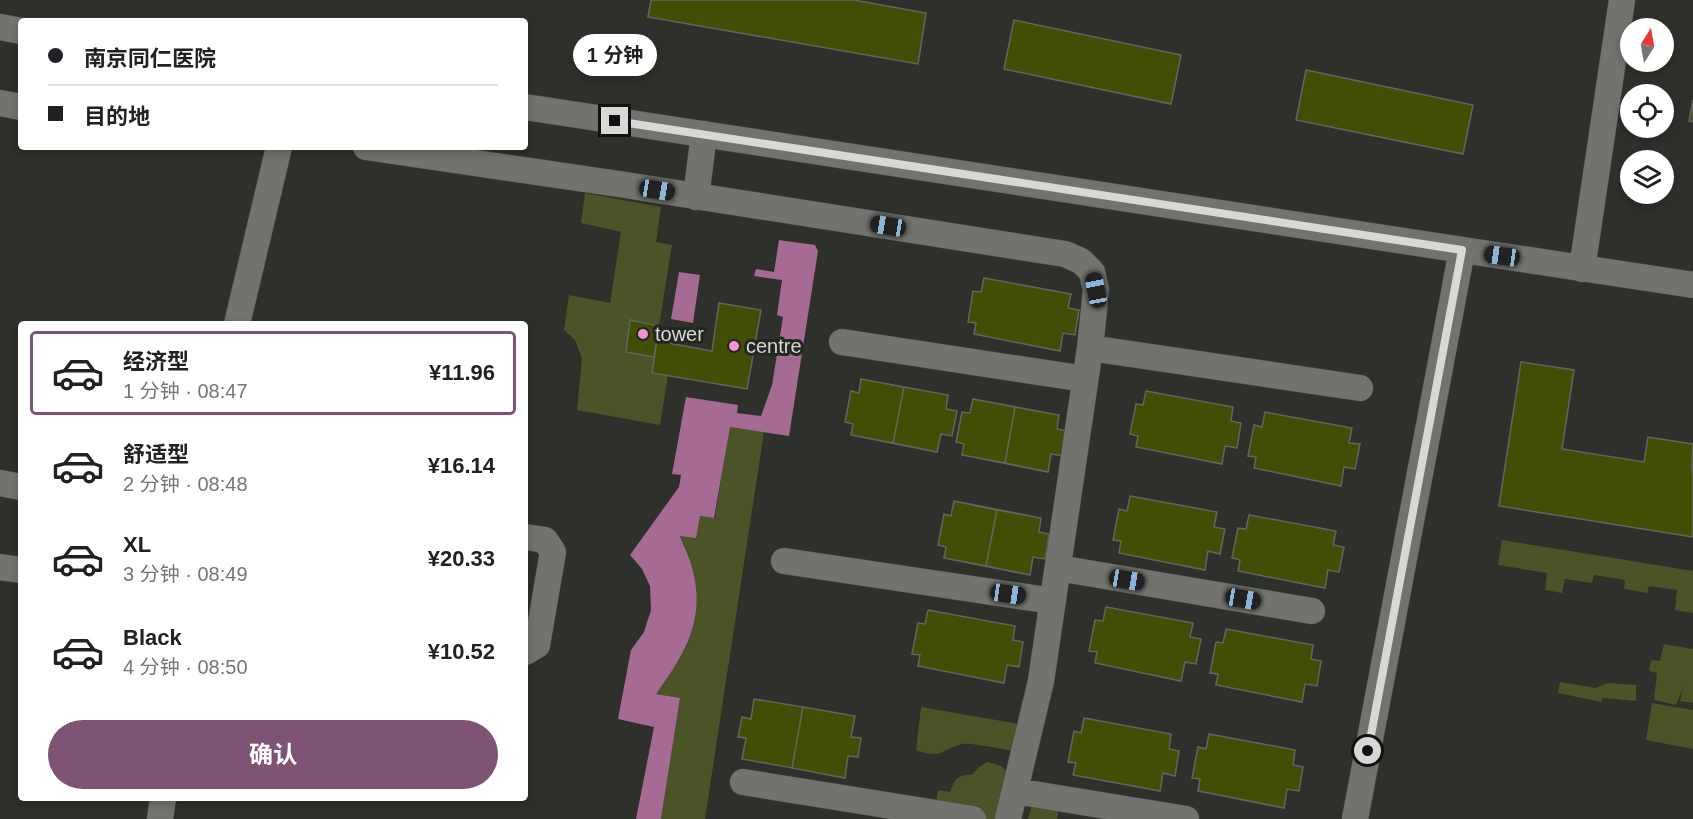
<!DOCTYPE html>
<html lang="zh">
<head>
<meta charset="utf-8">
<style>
	body { margin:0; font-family:Helvetica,"Noto Sans SC",sans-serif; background:#f6f6f6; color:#202124; height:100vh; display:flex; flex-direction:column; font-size:22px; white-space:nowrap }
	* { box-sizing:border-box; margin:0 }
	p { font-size:20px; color:#757577 }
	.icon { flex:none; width:33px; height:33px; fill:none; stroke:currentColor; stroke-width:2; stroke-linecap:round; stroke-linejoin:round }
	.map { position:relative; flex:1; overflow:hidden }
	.side { position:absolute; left:18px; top:321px; width:510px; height:480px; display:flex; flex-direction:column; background:#fff; border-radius:6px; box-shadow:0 3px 9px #0003 }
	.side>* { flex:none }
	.top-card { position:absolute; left:18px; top:18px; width:510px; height:132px; border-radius:6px; box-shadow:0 3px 9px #0003; display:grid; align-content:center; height:132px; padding:0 30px; background:#fff }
	.needle { width:39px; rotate:11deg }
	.controls { position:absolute; left:1620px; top:18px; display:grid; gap:12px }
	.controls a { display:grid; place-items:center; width:54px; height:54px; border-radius:50%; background:#fff; box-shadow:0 3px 9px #0003; font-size:30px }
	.end { position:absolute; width:27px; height:27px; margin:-14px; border:8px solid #d8d9d6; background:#111; box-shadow:0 0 0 3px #111 }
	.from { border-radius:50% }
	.bubble { position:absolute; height:42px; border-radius:21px; background:#fff; box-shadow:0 3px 9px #0003; font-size:20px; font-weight:700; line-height:42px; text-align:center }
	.car { position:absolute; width:18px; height:36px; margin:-18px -9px; border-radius:8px; box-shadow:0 0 4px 2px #0007; background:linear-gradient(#222 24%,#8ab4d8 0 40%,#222 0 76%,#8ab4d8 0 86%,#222 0) }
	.top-card b { display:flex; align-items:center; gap:21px; height:57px; font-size:22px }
	.top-card b+b { border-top:2px solid #e0e0e0 }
	.top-card i { width:15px; height:15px; background:#202124 }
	ul { padding:10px 0 0; list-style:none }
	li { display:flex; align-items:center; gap:18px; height:84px; margin:0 12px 9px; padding:0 18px; border:3px solid transparent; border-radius:6px }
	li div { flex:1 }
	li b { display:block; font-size:22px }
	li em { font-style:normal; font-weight:700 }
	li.current { border-color:#7f5374 }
	li>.icon { width:54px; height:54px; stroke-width:1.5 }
	.action { display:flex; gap:12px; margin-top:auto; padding:12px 30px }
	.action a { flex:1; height:69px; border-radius:36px; background:#7f5374; color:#fff; font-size:24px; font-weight:700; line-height:69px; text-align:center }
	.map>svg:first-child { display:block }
	.green { fill:#4a5427 }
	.water { fill:#a56b93 }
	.building { fill:#414e06; stroke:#63655f; stroke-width:1.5 }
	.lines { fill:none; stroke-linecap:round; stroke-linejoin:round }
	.street-casing { stroke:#4c4e4a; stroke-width:27 }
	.street { stroke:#72736e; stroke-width:26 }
	.route { stroke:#d8d9d6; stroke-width:8 }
	.poi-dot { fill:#f391d6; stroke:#242621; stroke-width:2 }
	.labels { text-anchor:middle; stroke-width:6; stroke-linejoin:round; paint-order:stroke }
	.poi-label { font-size:20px; fill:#d8d9d6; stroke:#242621; text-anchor:start }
</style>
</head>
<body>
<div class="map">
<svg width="1693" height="819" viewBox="0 0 1693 819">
	<rect width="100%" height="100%" fill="#2e302b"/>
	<path class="green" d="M585,193L661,207L656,242L672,245L659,326L630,320L626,352L654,357L652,373L668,376L660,425L577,410L582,359L575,340L564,330L569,295L610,303L621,232L581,223Z
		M729,427L764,432L705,819H661L680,698L656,694C700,634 708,606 680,535L700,516L715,518Z
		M1502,540L1693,571V613L1675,610L1677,590L1649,586L1647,593L1624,589L1625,580L1594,575L1592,583L1565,579L1562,593L1545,590L1547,573L1498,565Z
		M1664,644L1693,649V703L1680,701L1684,686L1676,705L1654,700L1657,673L1649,671L1651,660L1660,661Z
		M1560,682L1595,688L1608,683L1636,685V701L1603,698L1601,702L1558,693Z
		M1652,703L1693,710V749L1646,740Z
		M921,707L1031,726L1024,753C1012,751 971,742 962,744C941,749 942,760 916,750Z
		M987,762C991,763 997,764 1001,766C1015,775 1009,804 1008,819H973L934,813L938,790L950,792C955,779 957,774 972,775L978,768Z
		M1035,794L1061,798L1057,819H1028Z"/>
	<path class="water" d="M779,240L815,245L818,251L789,436L730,427L714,518L700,516L696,538L680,536C683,544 687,553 690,561C708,616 687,651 656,694L680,698L661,819H636L654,727L618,719L631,650L644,632L651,610L650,586L642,569L630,555L679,487L681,475L672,474L686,397L738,405L737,413L761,416L772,385L783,317L777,315L782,280L754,276L756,269L774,272Z
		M679,272L700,275L693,323L671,319Z"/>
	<path class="building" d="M651,0H854L926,13L918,64L648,17Z
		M1014,20L1181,55L1171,104L1004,69Z
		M1306,70L1473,105L1463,154L1296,120Z
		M1693,100V122L1689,121Z
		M984,278L1071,294L1068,308L1079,310L1075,335L1063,333L1060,351L974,334L976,323L968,322L973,291L981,292Z
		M719,303L761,310L747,389L652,373L657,341L712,351Z
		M630,320L659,326L654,357L626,352Z
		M1521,362L1574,370L1562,449L1644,462L1648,437L1693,444L1692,472H1693V537L1499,506Z
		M861,379L904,387L893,443L851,435L853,424L845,422L851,391L859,393Z
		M861,379L948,395L946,409L957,411L952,436L941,434L937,452L851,435L853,424L845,422L851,391L859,393Z
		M904,387L948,395L946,409L957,411L952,436L941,434L937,452L893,443Z
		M1146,391L1233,407L1231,421L1241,423L1237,448L1225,446L1222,464L1136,447L1138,436L1130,434L1136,404L1143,405Z
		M973,399L1015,407L1005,463L962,455L964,444L956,442L962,412L970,413Z
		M973,399L1059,415L1057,429L1067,431L1063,456L1051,454L1048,472L962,455L964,444L956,442L962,412L970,413Z
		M1015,407L1059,415L1057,429L1067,431L1063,456L1051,454L1048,472L1005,463Z
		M1265,412L1352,428L1349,443L1360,444L1355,469L1344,467L1341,486L1254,468L1256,457L1248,456L1254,425L1262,427Z
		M1130,496L1217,512L1214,527L1225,529L1220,554L1208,551L1205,570L1119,553L1121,541L1113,540L1119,509L1127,511Z
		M954,501L997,510L986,566L944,558L946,547L938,545L944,514L951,516Z
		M954,501L1041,518L1039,532L1049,534L1045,559L1033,557L1030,575L944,558L946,547L938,545L944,514L951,516Z
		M997,510L1041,518L1039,532L1049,534L1045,559L1033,557L1030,575L986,566Z
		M1249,515L1336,531L1333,545L1344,547L1339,572L1328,570L1325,588L1238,571L1240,560L1232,558L1238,528L1246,529Z
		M1106,607L1193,623L1190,637L1201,639L1196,664L1185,662L1181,681L1095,663L1097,652L1089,651L1095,620L1103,621Z
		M928,610L1015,626L1013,640L1023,642L1019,667L1007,665L1004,683L918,666L920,655L912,654L918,623L925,624Z
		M1226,629L1313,645L1311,659L1321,661L1317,686L1305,684L1302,702L1216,685L1218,674L1210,673L1216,642L1223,643Z
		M754,699L803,707L792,768L742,759L746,738L738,737L742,717L751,719Z
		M754,699L803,707L792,768L742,759L746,738L738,737L742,717L751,719Z
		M803,707L855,716L851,737L861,738L858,757L848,756L845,778L792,768Z
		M803,707L855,716L851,737L861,738L858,757L848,756L845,778L792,768Z
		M1084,718L1171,734L1169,749L1179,751L1175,776L1163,773L1160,791L1073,775L1076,763L1068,762L1074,731L1081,733Z
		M1209,734L1295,750L1293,765L1303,767L1299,791L1287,789L1284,808L1198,791L1200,779L1192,778L1198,747L1206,749Z"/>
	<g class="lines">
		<g class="street-casing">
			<path id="street" d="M0,27L21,31
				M0,103L21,107
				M525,107L1693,285
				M366,147L619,184L1065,254L1081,261L1092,272L1096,290L1090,348L1041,681L1008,819
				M696,197L704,134
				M1582,269L1622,0
				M237,324L279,147
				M842,342L1085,379
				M1090,348L1360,388
				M0,483L21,487
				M525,537L545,540L553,552L537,645L525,652
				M784,561L1053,601
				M0,567L21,570
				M1058,568L1312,611
				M743,782L973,819
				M1015,791L1186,819
				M160,819L163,798
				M1355,819L1462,250"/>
		</g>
		<use href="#street" class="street"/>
	</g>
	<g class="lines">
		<path class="route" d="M615,121L1462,250L1368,751"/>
	</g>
	<g class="poi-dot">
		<circle cx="643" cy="334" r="6"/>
		<circle cx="734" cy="346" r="6"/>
	</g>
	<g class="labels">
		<g class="poi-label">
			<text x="655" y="341">tower</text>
			<text x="746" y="353">centre</text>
		</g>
	</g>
</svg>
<div class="controls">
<a><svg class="needle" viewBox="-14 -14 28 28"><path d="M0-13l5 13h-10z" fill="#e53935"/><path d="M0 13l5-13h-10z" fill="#757577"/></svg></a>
<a><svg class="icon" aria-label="locate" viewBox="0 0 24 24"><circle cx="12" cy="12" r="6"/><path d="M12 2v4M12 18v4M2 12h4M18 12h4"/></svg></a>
<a><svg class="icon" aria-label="layers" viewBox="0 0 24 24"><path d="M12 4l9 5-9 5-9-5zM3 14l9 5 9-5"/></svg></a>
</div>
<i class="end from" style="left:1368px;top:751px"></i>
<i class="end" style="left:615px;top:121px"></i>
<div class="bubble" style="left:573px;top:34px;width:84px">1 分钟</div>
<i class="car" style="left:657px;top:190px;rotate:99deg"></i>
<i class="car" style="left:888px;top:226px;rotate:279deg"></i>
<i class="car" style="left:1502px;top:256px;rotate:278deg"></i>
<i class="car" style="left:1096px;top:290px;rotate:349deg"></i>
<i class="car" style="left:1127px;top:580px;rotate:100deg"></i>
<i class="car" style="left:1008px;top:594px;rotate:98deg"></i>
<i class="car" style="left:1243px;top:599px;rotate:100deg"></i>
<div class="top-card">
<b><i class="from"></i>南京同仁医院</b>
<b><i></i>目的地</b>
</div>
<section class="side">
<ul>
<li class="current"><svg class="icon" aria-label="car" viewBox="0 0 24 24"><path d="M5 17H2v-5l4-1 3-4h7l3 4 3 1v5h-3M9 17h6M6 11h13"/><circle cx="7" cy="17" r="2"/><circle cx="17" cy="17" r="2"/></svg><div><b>经济型</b><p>1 分钟 · 08:47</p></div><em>¥11.96</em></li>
<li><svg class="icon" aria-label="car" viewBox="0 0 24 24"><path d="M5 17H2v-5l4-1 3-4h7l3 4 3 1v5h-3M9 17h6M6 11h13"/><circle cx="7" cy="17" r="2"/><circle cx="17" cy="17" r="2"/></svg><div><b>舒适型</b><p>2 分钟 · 08:48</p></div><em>¥16.14</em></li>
<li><svg class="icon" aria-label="car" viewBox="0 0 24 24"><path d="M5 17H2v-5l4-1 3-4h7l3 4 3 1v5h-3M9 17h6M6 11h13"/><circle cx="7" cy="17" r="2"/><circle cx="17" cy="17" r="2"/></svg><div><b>XL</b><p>3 分钟 · 08:49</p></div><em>¥20.33</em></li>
<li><svg class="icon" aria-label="car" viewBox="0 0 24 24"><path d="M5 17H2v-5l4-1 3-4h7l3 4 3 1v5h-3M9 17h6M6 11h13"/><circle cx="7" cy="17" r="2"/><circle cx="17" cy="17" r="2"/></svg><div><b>Black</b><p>4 分钟 · 08:50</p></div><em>¥10.52</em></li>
</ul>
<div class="action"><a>确认</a></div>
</section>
</div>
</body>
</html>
